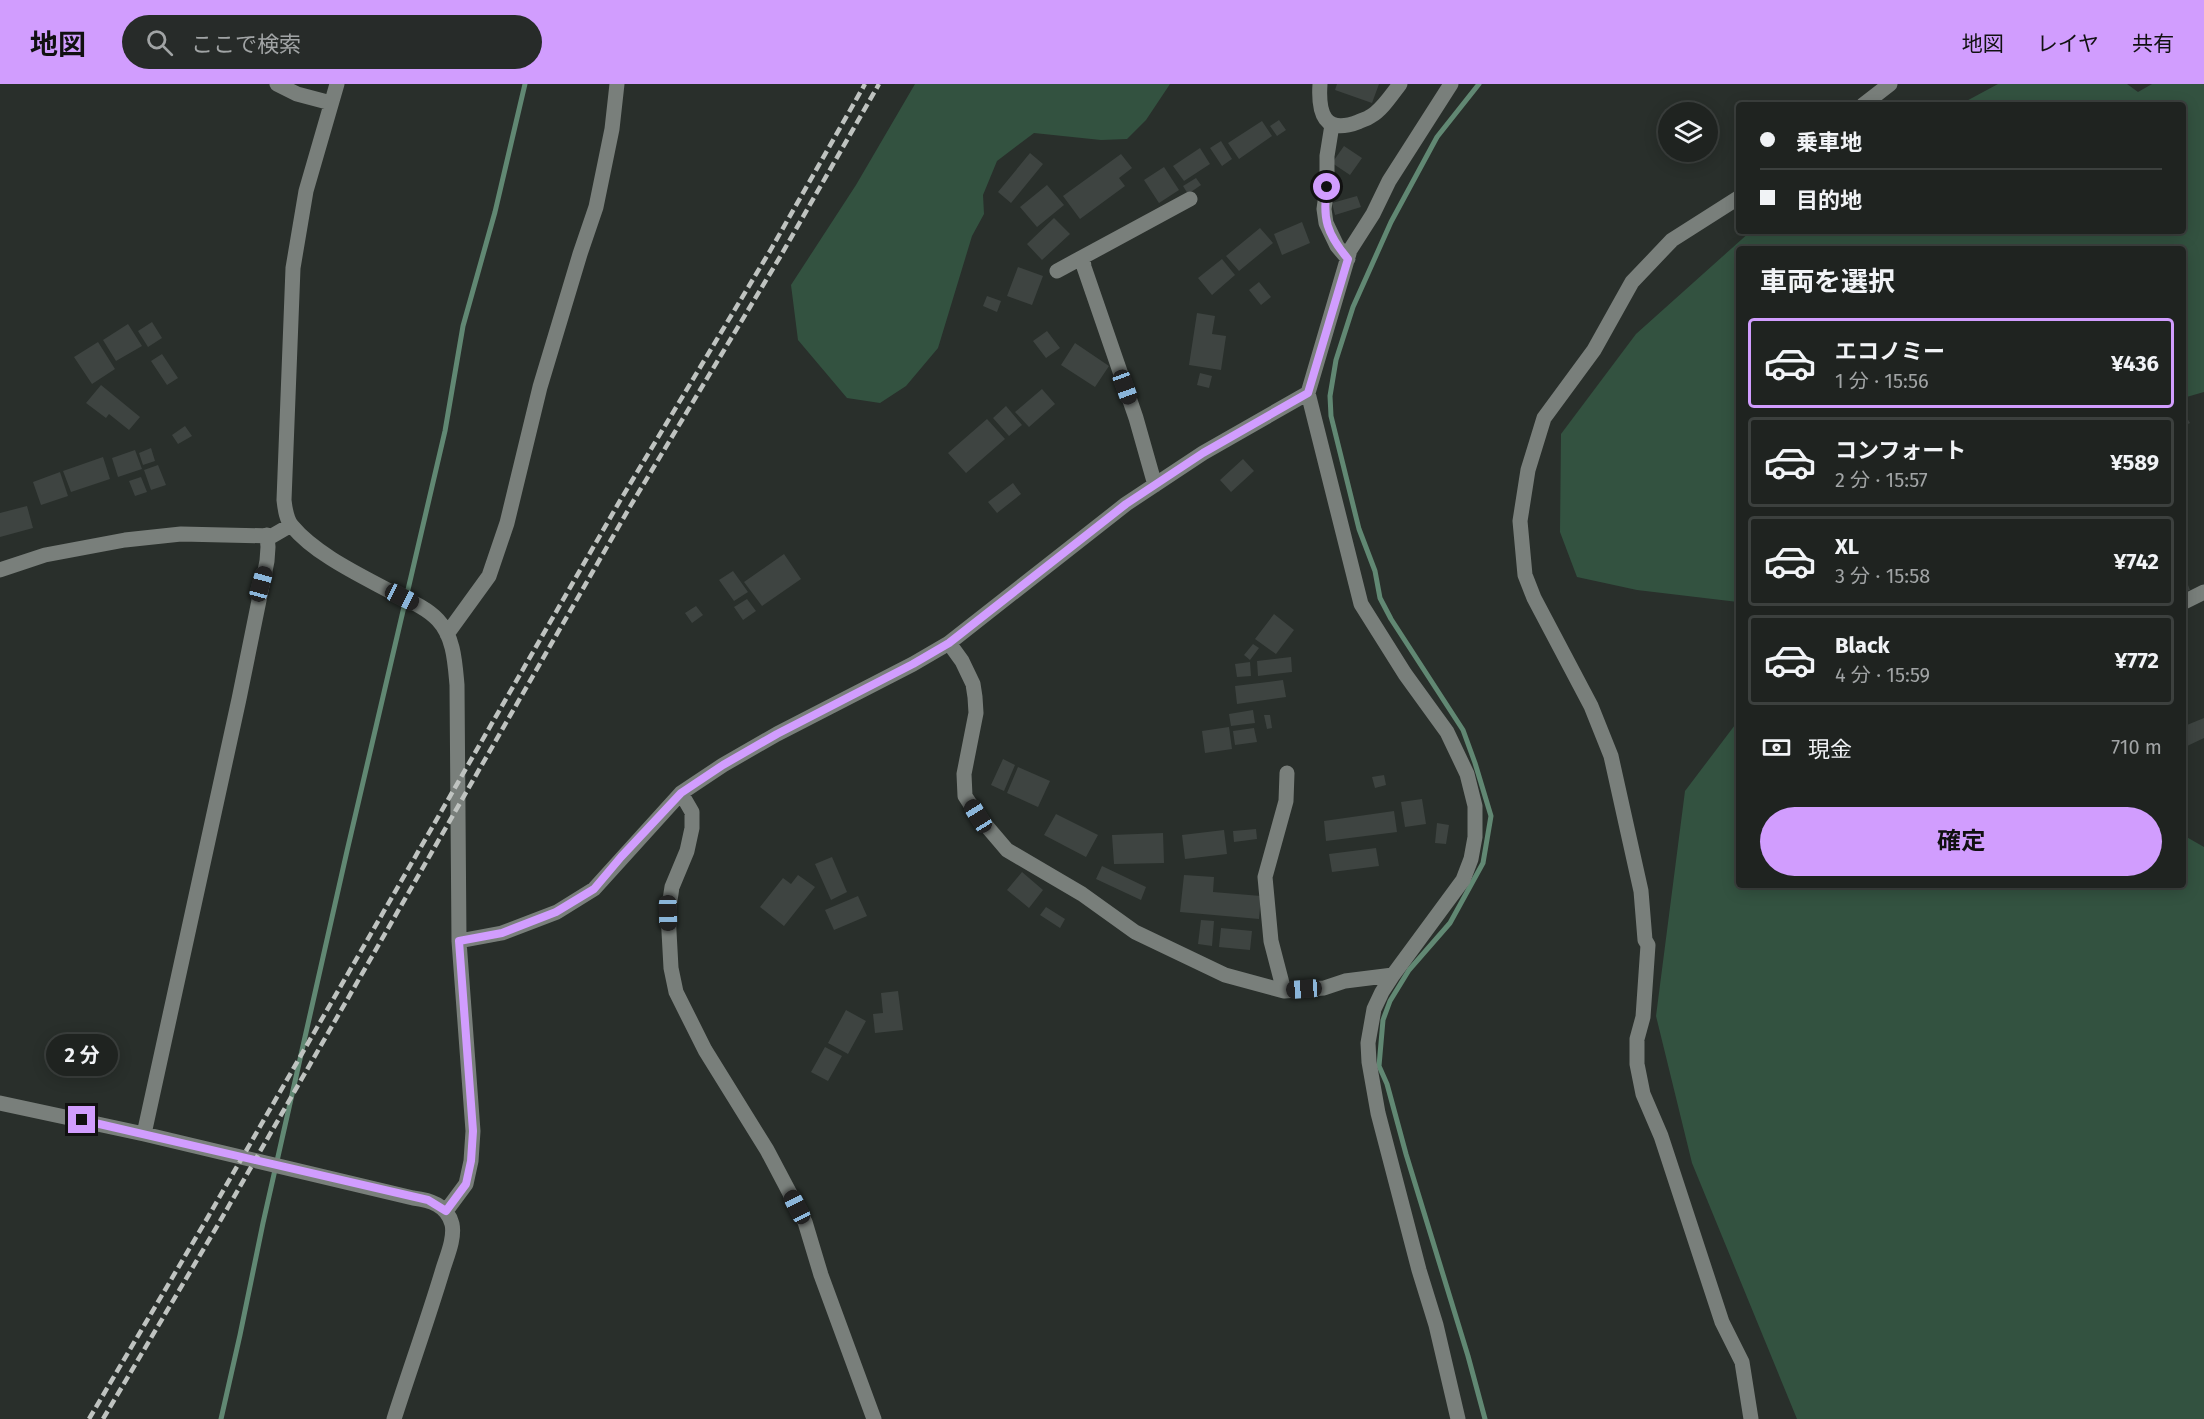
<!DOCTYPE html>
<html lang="ja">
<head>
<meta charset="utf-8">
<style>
	body { margin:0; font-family:"Fira Sans","Noto Sans JP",sans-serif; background:#272b29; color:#f1f3f6; height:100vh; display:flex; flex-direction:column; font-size:22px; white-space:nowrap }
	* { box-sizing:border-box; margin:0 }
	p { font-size:20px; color:#a1a4a5 }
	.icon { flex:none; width:33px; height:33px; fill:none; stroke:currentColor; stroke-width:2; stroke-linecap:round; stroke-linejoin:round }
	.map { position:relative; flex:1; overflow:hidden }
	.details { position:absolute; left:1736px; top:162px; width:450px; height:642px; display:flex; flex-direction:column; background:#1f2320; border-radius:6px; box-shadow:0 3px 15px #0003,0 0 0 2px #3c403e }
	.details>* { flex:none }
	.banner { position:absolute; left:1736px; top:18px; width:450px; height:132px; border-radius:6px; box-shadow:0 3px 15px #0003,0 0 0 2px #3c403e; display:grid; align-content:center; height:132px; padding:0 24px; background:#1f2320 }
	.buttons { position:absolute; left:1658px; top:18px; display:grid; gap:12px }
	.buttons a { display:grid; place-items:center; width:60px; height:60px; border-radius:50%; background:#1f2320; box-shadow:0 3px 15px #0003,0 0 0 2px #3c403e; font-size:30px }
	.end { position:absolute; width:27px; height:27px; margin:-14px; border:8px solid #d19dfe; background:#111; box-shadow:0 0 0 3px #111 }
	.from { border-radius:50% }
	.bubble { position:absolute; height:42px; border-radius:21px; background:#1f2320; box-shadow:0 3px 15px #0003,0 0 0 2px #3c403e; font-size:20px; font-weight:700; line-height:42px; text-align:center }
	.car { position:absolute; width:18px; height:36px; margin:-18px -9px; border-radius:8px; box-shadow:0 0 4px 2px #0007; background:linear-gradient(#222 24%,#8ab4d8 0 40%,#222 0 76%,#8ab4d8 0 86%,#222 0) }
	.banner b { display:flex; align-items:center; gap:21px; height:57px; font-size:22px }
	.banner b+b { border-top:2px solid #3c403e }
	.banner i { width:15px; height:15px; background:#f1f3f6 }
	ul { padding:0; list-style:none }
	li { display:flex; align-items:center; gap:18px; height:90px; margin:0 12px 9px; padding:0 12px; border:3px solid #3c403e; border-radius:6px }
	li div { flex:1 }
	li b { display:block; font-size:22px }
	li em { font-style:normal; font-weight:700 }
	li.current { border-color:#d19dfe }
	li>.icon { width:54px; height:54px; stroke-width:1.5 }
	h2 { padding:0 24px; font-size:27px; line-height:72px }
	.pay { display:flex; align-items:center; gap:15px; height:66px; padding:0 24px; font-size:22px }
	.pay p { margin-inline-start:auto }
	.cta { display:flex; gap:12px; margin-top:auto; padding:12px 24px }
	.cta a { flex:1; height:69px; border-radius:36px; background:#d19dfe; color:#111; font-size:24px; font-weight:700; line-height:69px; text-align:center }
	header { display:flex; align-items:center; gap:36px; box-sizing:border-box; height:84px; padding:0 30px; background:#d19dfe; color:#111 }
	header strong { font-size:28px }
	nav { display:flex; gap:33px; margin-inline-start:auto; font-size:21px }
	.search { width:420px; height:54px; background:#272b29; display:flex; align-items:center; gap:15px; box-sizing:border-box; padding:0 21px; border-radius:33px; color:#a1a4a5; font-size:22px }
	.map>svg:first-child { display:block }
	.green { fill:#335240 }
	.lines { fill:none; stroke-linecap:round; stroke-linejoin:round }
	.stream { stroke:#618873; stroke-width:5 }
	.building { fill:#3e4441 }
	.minor { stroke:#797f7b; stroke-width:15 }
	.rail { stroke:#bfc3c0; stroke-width:4.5; stroke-dasharray:9 4.5; stroke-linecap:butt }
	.route { stroke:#d19dfe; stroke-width:8 }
</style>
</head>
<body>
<header>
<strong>地図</strong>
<div class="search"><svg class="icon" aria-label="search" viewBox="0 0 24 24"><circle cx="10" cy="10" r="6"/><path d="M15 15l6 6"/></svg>ここで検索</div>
<nav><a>地図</a><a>レイヤ</a><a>共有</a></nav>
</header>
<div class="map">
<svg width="2204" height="1335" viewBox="0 0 2204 1335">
	<rect width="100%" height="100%" fill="#292f2b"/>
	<path class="green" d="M915,0H1170L1146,36L1127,55L1101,56L1034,49L997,77L983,111L984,130L972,152L938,264L906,302L880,319L847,314L798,256L791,201L856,101Z
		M1998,0H2127L2138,8L2152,0H2204V308L2183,314L2182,165H1738V518L1637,506L1577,493L1560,448L1561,350L1636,250L1751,147H2182V21H1959Z
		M1738,637V801H2182L2183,751L2204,763V1335H1797L1692,1079L1656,932L1685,707Z"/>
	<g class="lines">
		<path class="stream" d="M1479,0L1437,53L1391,138L1353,223L1336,276L1330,312L1331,332L1359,445L1375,487L1380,514L1391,535L1463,646L1475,679L1491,732L1483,779L1450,839L1409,886L1390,917L1383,936L1379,982L1387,1000L1406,1070L1468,1272L1485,1335
			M221,1335L240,1251L263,1139L347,767L445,347L463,242L495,128L525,0"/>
	</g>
	<path class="building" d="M1337,0H1379L1372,19L1335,6Z
		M1279,36L1286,46L1277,52L1270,42Z
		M1262,37L1272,52L1239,75L1228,59Z
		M1221,57L1232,75L1222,82L1210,64Z
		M1344,62L1362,74L1350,91L1332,79Z
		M1200,64L1210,80L1184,97L1173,82Z
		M1030,69L1043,80L1011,119L998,108Z
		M1121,70L1132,84L1119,94L1125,102L1080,135L1063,112Z
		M1164,83L1179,106L1159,119L1144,96Z
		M1196,94L1201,101L1188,110L1183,102Z
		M1047,101L1064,121L1037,143L1020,123Z
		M1357,112L1361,123L1335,131L1332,119Z
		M1054,134L1070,150L1042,176L1027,160Z
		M1302,138L1310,159L1282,171L1274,150Z
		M1260,144L1273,159L1239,187L1226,172Z
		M1222,175L1235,191L1212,211L1198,194Z
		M1018,183L1043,192L1032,221L1007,212Z
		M1259,198L1271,213L1261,221L1249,206Z
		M987,212L1001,217L997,228L983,222Z
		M1197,229L1215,232L1212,250L1226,252L1221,286L1189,281Z
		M152,238L162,254L148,263L138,247Z
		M128,240L142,262L116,277L103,256Z
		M1047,247L1060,264L1046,274L1033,257Z
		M98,258L115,285L92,300L74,273Z
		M1075,259L1109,282L1095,303L1061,281Z
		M162,270L178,294L167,301L151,277Z
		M1200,289L1212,292L1209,304L1197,301Z
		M101,301L140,333L129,346L109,330L106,334L86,319Z
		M1042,305L1055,320L1029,343L1015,328Z
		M1006,322L1022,341L1009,352L993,334Z
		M2182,326L2190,339L2182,343Z
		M987,335L1005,355L966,389L948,369Z
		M185,342L192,352L178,360L172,351Z
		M151,364L155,377L143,381L139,369Z
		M135,366L142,385L118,393L112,374Z
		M103,373L110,395L71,408L63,387Z
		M1243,375L1254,387L1231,408L1220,396Z
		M158,381L166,401L151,406L144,386Z
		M60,388L68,412L41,421L33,398Z
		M141,393L147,408L135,412L129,397Z
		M1013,399L1021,410L997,429L988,418Z
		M27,422L33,444L0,453V429Z
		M784,470L801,495L762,522L744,498Z
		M2182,486L2190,506L2182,508Z
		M733,487L748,508L734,517L719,496Z
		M747,515L756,527L743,536L734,523Z
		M696,522L703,531L692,539L685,529Z
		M1274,530L1294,546L1276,570L1255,555Z
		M1253,560L1259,564L1250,576L1244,571Z
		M1291,573L1292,588L1258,592L1257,577Z
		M1250,578L1251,592L1237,593L1235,580Z
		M1283,596L1286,613L1237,620L1235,602Z
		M1253,626L1255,639L1231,642L1229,630Z
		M1264,631H1270L1272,644L1267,645Z
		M2204,634V654L2185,663L2182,658V643Z
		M1229,643L1232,665L1205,669L1202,647Z
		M1254,644L1257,658L1235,661L1233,647Z
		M1003,675L1015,681L1004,707L991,701Z
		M1018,683L1050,697L1038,723L1007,709Z
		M1384,691L1386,701L1375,704L1372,693Z
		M1422,715L1426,740L1405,743L1401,718Z
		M1394,727L1397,748L1326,757L1324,737Z
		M1056,730L1098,751L1086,773L1044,751Z
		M1437,739L1449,741L1446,760L1435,759Z
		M1256,745L1257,755L1234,758L1233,747Z
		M1224,746L1227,770L1185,775L1182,751Z
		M1163,749L1164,779L1114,780L1112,751Z
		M1376,764L1379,782L1332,788L1329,770Z
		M832,773L847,808L831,816L815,780Z
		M1102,782L1146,803L1141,816L1096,795Z
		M1022,788L1043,806L1029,824L1007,806Z
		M798,791L815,803L784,842L760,823L783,794L791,800Z
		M1184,791L1214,793L1213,808L1261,812L1259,835L1180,828Z
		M858,812L867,832L834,846L825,826Z
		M1046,823L1065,835L1060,844L1040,831Z
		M1201,836L1214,837L1212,862L1198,860Z
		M1221,844L1252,847L1250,866L1219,863Z
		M898,907L903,946L875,949L873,930L883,929L881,909Z
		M846,926L866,937L848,970L828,959Z
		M825,963L842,972L828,997L811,988Z"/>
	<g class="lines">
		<path class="minor" d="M277,0L297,10L331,19
			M337,0L306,107L293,184L284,416C285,424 286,435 292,442C316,471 362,492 395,510C410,517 427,524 438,536C454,553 455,579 457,601L459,857L473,1047L471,1077L466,1100L446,1127
			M1320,0C1318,29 1324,51 1358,38C1362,36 1367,35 1371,32C1382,26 1392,10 1400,0
			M1451,0L1389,97L1373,130L1350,166L1308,309L1361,520L1405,590L1447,648L1467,690L1475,722V753L1471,775L1463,796L1393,891L1382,908L1374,925L1368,959L1369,978L1378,1029L1419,1186L1436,1241L1458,1335
			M1863,21L1890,0
			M1332,41L1327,72V103L1324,125L1326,139L1337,162L1348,175
			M1738,114L1672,156L1632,198L1594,266L1544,334L1528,386L1520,437L1525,491L1534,514L1591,622L1611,672L1641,807L1645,856L1648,861L1643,933L1637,955V980L1643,1010L1661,1052L1722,1238L1742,1278L1751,1335
			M1083,174L1084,183L1136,334L1155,401
			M1057,187L1190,115
			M0,486L45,471L125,456L181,450L272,452L291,441
			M2182,519L2204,508
			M447,550L489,492L507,439L540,303L580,170L596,123L612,45L617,0
			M949,559L962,577L973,600L975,613L976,629L964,690L965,712L978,732L1007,766L1082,810L1135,848L1225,891L1284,907L1324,904L1345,897L1393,891
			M681,709L692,728V744L687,767L672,803L668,829L671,884L676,908L705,966L767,1066L805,1138L821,1191L874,1335
			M459,857L502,849L557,828L594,805L681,709L723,681L777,650L913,580L949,559L1126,420L1203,369L1308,309
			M1284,907L1271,857L1265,793L1286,717L1287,689
			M0,1019L144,1050L413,1114C430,1116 447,1121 452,1140C455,1154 447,1172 443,1185C428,1235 410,1285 394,1335
			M144,1050L239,615L267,477L268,463L267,451"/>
		<path class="rail" d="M89,1335L208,1133L621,415L770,167L865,0
			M103,1335L219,1139L631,421L780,173L879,0"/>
	</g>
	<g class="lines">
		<path class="route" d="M82,1036L428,1116L446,1127L466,1100L471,1077L473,1047L459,857L502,849L556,828L594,805L621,773L681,709L723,681L777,650L913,580L949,559L1126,420L1203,369L1308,309L1348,175C1327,150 1322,135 1327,103"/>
	</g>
</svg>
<div class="buttons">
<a><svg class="icon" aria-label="layers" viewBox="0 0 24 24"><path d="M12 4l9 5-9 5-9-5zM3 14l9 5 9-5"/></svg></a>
</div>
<i class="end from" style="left:1327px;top:103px"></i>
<i class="end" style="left:82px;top:1036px"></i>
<div class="bubble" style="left:46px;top:950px;width:72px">2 分</div>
<i class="car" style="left:1125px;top:303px;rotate:160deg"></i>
<i class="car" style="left:261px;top:500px;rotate:15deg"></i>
<i class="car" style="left:402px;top:513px;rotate:117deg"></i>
<i class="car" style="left:978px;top:732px;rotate:328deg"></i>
<i class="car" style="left:668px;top:829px;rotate:179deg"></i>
<i class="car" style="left:1304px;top:905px;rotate:266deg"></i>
<i class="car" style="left:797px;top:1123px;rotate:333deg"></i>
<div class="banner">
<b><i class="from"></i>乗車地</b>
<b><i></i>目的地</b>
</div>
<section class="details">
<h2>車両を選択</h2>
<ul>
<li class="current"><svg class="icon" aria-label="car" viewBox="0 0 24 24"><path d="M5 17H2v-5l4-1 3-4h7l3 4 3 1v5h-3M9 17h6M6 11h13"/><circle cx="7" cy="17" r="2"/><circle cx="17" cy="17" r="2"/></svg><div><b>エコノミー</b><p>1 分 · 15:56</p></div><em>¥436</em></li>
<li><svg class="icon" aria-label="car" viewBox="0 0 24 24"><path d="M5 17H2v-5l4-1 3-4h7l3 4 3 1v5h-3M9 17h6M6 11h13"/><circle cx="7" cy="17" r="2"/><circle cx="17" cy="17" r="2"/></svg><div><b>コンフォート</b><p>2 分 · 15:57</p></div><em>¥589</em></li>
<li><svg class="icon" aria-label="car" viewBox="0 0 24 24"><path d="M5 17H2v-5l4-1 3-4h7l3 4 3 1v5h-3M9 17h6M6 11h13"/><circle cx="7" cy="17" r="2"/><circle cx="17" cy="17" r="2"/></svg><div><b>XL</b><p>3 分 · 15:58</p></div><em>¥742</em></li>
<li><svg class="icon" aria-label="car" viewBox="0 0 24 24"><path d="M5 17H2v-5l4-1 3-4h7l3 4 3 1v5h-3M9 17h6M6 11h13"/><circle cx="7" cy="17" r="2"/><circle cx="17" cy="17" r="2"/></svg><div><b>Black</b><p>4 分 · 15:59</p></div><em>¥772</em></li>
</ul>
<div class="pay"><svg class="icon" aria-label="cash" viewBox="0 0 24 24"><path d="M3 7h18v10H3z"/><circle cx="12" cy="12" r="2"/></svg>現金<p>710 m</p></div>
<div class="cta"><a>確定</a></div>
</section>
</div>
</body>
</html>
